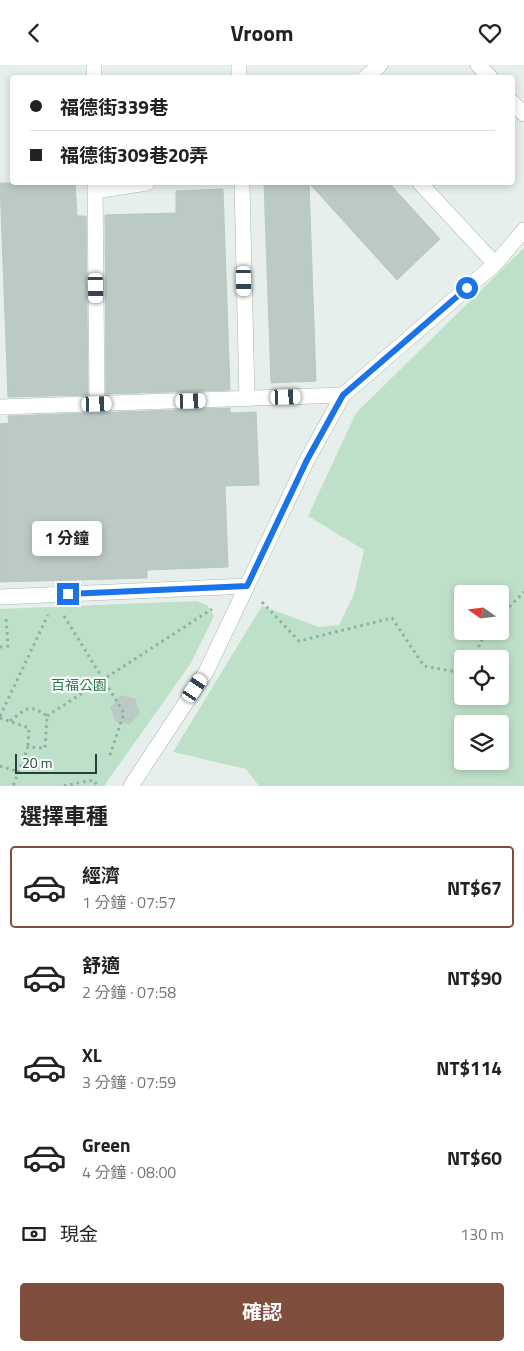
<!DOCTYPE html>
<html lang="zh-TW">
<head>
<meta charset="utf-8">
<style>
	body { margin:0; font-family:"Titillium Web","Noto Sans TC",sans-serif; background:#f2f2f2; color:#222; height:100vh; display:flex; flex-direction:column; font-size:19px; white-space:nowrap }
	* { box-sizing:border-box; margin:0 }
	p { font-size:16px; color:#767676 }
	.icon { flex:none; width:28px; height:28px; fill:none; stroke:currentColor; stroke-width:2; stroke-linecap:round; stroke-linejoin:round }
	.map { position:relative; height:721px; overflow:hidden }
	.drawer { display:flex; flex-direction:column; background:#fff; flex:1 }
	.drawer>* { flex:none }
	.guide { position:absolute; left:10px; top:10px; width:505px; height:110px; border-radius:5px; box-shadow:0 2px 8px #0003; display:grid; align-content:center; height:110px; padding:0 20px; background:#fff }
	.needle { width:32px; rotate:284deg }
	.tools { position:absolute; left:454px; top:520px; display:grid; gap:10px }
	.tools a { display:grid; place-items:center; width:55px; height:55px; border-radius:5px; background:#fff; box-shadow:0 2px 8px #0003; font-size:25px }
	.scale { position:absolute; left:15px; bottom:12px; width:82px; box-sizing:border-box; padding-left:5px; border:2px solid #24423a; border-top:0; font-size:14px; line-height:18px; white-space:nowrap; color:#24423a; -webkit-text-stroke:4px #f7fbf9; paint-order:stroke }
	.end { position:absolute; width:22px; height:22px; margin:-11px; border:6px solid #1a73e8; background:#fff; box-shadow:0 0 0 2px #fff }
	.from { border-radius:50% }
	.bubble { position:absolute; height:35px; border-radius:5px; background:#fff; box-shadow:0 2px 8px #0003; font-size:16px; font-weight:700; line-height:35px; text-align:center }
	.car { position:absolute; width:15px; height:30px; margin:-15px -8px; border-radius:6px; box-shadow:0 0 4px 1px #0007; background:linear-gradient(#fff 24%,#345 0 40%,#fff 0 76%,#345 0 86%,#fff 0) }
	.guide b { display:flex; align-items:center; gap:18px; height:48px; font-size:19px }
	.guide b+b { border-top:1px solid #e0e0e0 }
	.guide i { width:12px; height:12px; background:#222 }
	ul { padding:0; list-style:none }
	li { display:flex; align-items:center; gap:15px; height:82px; margin:0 10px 8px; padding:0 10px; border:2px solid transparent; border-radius:5px }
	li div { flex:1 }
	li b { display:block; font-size:19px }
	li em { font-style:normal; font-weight:700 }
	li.on { border-color:#804e3d }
	li>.icon { width:45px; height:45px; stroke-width:1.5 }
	h2 { padding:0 20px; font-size:22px; line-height:60px }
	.pay { display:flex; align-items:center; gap:12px; height:55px; padding:0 20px; font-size:19px }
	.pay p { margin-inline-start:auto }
	.button { display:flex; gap:10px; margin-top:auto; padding:10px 20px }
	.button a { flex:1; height:58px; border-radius:5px; background:#804e3d; color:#fff; font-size:20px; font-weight:700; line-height:58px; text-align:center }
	header { display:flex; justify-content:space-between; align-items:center; height:65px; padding:0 20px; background:#fff; font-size:22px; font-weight:700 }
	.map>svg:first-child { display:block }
	.green { fill:#bfe0c8; fill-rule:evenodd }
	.building { fill:#bbcac4; stroke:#b8c9c2 }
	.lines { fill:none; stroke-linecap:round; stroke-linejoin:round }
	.service-casing { stroke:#a8b8b2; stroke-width:16 }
	.minor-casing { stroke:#a8b8b2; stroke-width:16 }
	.path { stroke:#86b3a5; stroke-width:3; stroke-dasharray:2.5 4; stroke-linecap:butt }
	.service { stroke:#fff; stroke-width:15 }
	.minor { stroke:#fff; stroke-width:15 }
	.route { stroke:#1a73e8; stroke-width:6 }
	.labels { text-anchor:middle; stroke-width:4.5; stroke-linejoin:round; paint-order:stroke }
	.park-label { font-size:14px; fill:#2d7a4b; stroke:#f7fbf9 }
</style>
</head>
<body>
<header><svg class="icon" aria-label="back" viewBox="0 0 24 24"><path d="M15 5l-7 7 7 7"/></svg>Vroom<svg class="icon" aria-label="heart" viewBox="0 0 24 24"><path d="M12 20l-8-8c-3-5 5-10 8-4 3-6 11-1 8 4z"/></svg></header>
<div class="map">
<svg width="524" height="721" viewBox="0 0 524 721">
	<rect width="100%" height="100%" fill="#e6efeb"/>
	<path class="green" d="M524,183V721H259L246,704L173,687L262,541L319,562L339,560L354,529L364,485L308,451L356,348ZM462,529H500V566H462ZM462,594H500V631H462ZM462,659H500V696H462Z
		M197,536L207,540L214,551L191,598L104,721H0V544Z"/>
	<path class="building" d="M0,118H75L77,151H86L88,330L8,332Z
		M264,118H389L440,174L397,215L309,118L316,316L271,318Z
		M223,124L230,325L106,329L105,150L176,148V126Z
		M230,343V348L256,347L259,420L225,421L228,502L147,505V513L0,517V359L9,358L8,351Z
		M121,631L135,634L139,648L130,659L116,656L111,642Z"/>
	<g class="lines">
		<g class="service-casing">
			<path id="service" d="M94,0V12
				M239,0V12
				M478,0L490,12
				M366,12L380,0
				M512,37L524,49
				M95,118L97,339
				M242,118L247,334
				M420,118L495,199
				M95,126L147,118
				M0,342L343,330
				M0,532L247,521"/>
		</g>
		<g class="minor-casing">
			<path id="minor" d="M131,721L206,607L307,395L343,330L495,199L524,165"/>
		</g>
		<path class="path" d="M262,537L299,576L392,553L424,601L462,608
			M64,551L124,648L110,690
			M500,551L524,527
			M0,582L8,581L6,553
			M473,594L486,566
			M0,651L48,550
			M47,651L212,544
			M0,653L29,663L28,682
			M10,656C26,644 29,638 47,651L45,683L28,682L13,721
			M0,701L19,707
			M64,721L93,715L98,721"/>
		<use href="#service" class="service"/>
		<use href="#minor" class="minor"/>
	</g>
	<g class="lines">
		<path class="route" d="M68,529L247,521L307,395L343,330L467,223"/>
	</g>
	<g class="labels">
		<g class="park-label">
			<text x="79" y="625">百福公園</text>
		</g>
	</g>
</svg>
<div class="tools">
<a><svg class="needle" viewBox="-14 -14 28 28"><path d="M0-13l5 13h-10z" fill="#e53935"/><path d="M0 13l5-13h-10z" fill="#767676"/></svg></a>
<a><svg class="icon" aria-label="locate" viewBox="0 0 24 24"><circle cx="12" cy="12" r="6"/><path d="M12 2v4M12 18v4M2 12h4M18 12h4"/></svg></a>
<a><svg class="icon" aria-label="layers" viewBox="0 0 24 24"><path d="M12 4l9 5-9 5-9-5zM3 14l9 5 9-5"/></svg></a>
</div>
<div class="scale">20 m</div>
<i class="end from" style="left:467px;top:223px"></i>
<i class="end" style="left:68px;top:529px"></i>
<div class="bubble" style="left:32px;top:456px;width:70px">1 分鐘</div>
<i class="car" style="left:244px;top:216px;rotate:179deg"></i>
<i class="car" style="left:96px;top:223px;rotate:179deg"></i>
<i class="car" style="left:286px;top:332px;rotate:88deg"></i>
<i class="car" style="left:191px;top:336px;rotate:88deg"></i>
<i class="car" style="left:97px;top:339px;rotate:88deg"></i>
<i class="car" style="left:195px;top:623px;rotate:34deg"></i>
<div class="guide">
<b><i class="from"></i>福德街339巷</b>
<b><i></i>福德街309巷20弄</b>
</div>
</div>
<section class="drawer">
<h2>選擇車種</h2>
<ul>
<li class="on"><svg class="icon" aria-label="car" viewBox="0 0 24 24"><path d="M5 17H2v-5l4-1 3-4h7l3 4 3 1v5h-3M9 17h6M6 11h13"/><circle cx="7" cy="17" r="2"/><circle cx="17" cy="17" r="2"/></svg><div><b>經濟</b><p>1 分鐘 · 07:57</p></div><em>NT$67</em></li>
<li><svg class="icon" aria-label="car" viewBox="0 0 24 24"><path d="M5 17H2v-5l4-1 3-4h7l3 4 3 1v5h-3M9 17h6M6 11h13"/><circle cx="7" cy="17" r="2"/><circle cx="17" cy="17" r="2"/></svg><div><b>舒適</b><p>2 分鐘 · 07:58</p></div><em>NT$90</em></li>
<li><svg class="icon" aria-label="car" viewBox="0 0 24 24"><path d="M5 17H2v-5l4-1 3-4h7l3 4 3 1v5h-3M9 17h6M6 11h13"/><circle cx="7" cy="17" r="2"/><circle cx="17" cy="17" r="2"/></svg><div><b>XL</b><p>3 分鐘 · 07:59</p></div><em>NT$114</em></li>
<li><svg class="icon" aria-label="car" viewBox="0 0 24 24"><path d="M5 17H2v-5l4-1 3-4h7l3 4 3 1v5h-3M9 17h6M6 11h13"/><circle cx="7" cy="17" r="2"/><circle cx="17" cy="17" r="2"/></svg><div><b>Green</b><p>4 分鐘 · 08:00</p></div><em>NT$60</em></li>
</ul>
<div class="pay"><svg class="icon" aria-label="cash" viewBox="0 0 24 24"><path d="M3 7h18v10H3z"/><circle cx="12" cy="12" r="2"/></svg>現金<p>130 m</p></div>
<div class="button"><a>確認</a></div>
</section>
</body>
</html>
